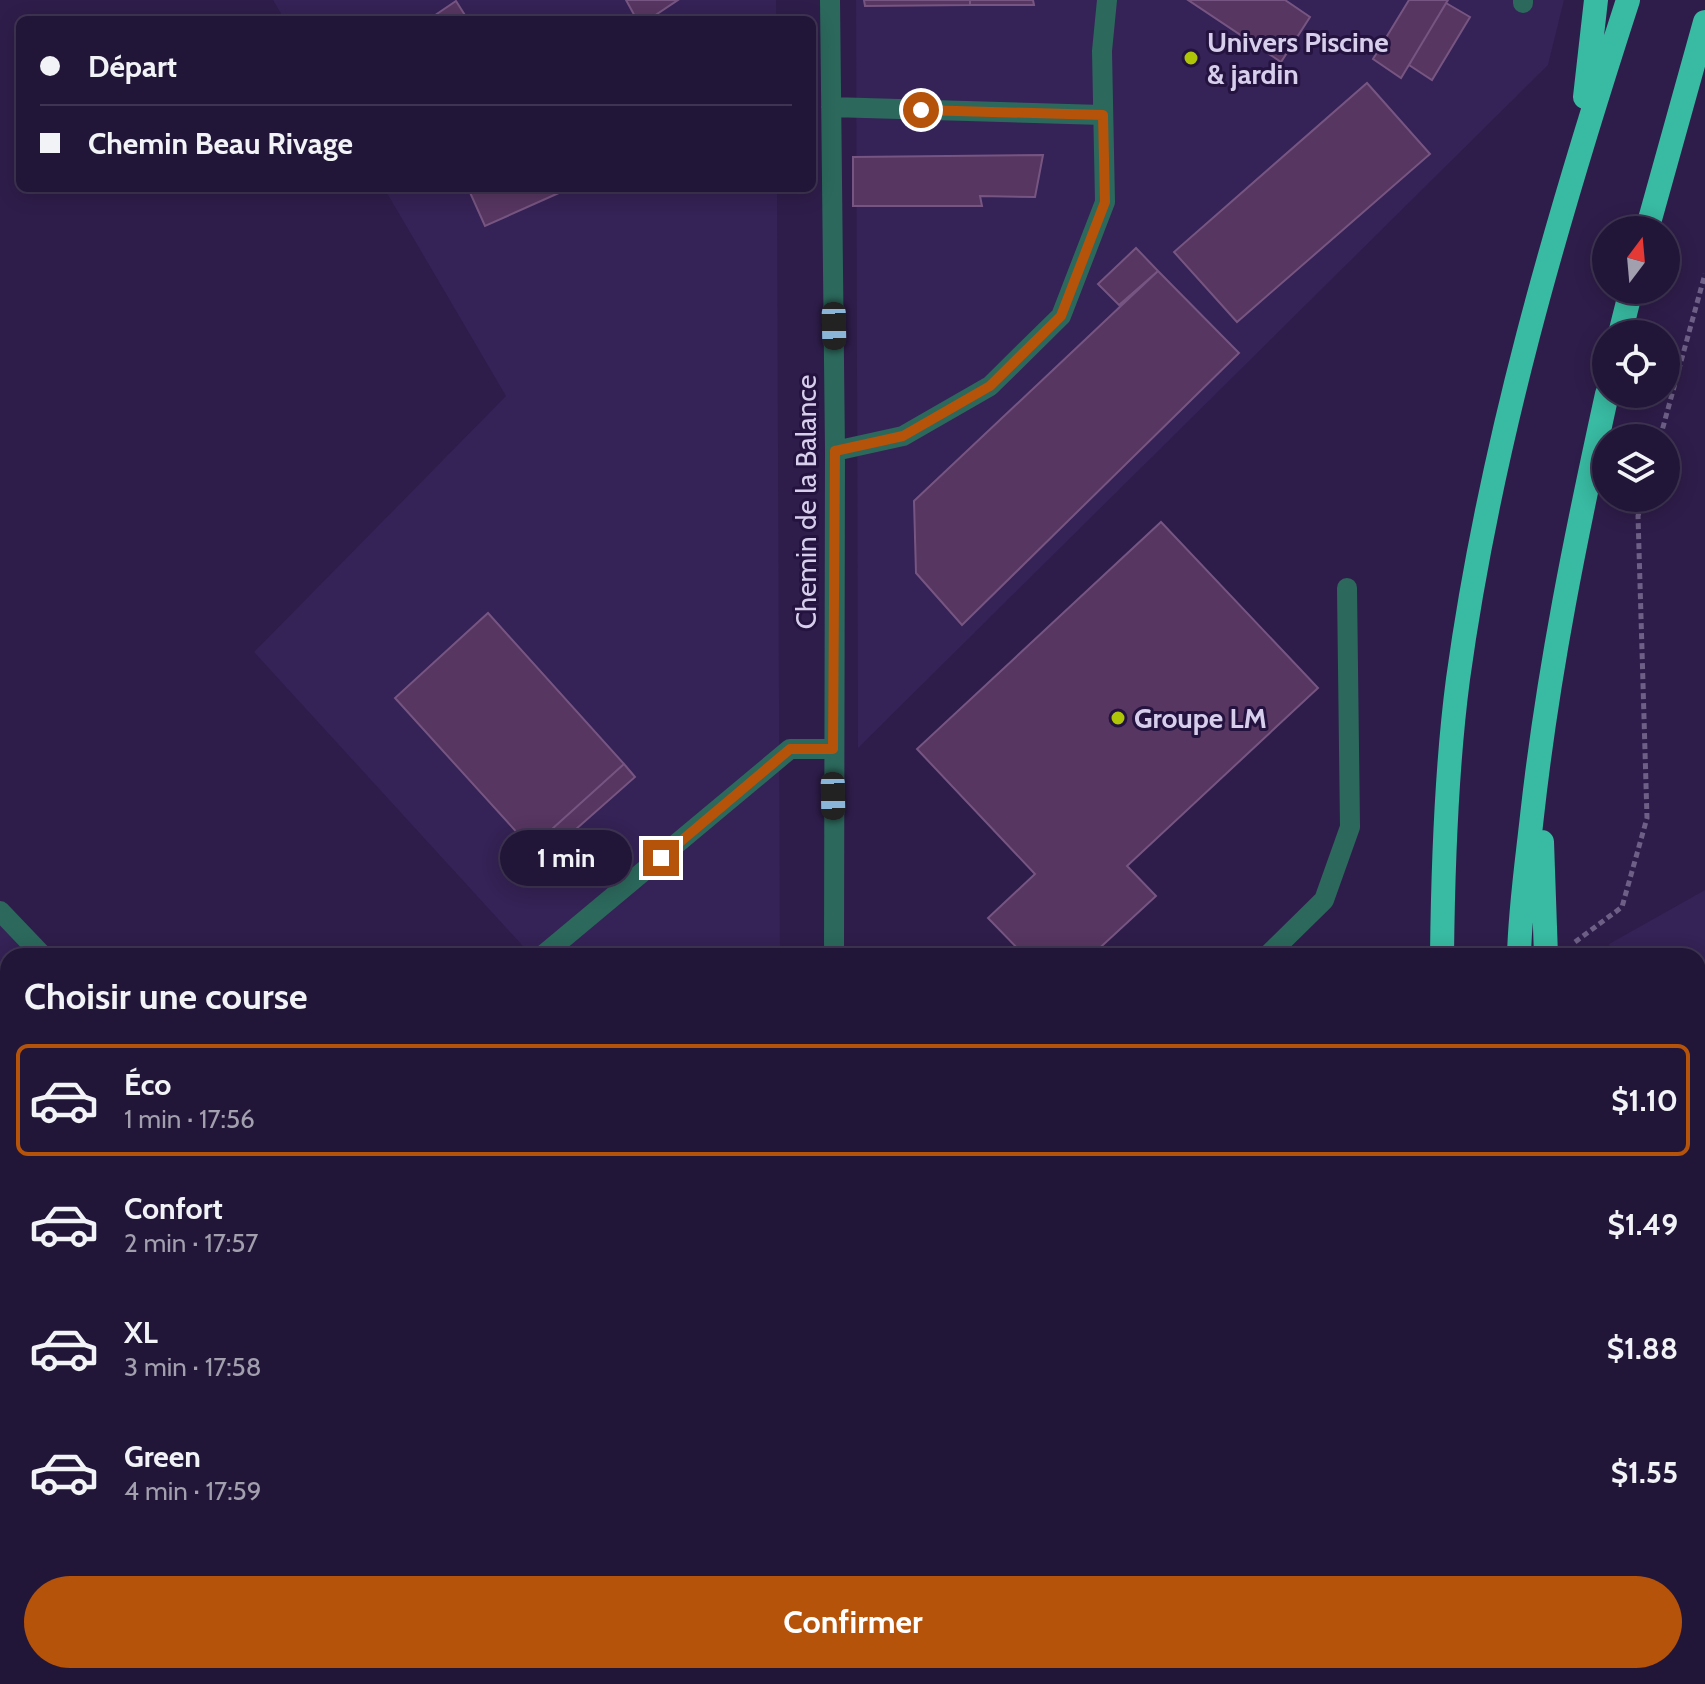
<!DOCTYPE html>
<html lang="fr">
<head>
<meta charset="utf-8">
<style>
	body { margin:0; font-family:Cabin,sans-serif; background:#2a1f40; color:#f1f3f6; height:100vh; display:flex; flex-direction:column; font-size:30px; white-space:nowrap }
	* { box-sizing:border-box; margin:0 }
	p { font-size:26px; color:#a29fae }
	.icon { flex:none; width:44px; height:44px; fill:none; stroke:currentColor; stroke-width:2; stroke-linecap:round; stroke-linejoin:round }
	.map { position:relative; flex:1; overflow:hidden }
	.drawer { position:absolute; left:0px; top:948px; width:1706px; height:736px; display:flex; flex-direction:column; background:#221638; border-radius:24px 24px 0 0; box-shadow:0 4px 20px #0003,0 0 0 2px #3f3553 }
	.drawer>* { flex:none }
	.hud { position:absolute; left:16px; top:16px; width:800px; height:176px; border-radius:12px; box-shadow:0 4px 20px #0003,0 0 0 2px #3f3553; display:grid; align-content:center; height:176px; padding:0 24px; background:#221638 }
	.needle { width:52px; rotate:16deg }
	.tools { position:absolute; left:1592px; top:216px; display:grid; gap:16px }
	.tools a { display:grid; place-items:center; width:88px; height:88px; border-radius:50%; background:#221638; box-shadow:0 4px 20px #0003,0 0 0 2px #3f3553; font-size:40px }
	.end { position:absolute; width:36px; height:36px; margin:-18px; border:10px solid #b45309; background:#fff; box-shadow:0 0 0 4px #fff }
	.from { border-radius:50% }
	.bubble { position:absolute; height:56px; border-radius:28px; background:#221638; box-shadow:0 4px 20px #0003,0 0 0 2px #3f3553; font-size:26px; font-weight:700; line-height:56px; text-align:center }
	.car { position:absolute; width:24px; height:48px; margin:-24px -12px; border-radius:10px; box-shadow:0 0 6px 2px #0007; background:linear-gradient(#222 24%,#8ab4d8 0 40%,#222 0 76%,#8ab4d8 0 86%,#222 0) }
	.hud b { display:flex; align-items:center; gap:28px; height:76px; font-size:30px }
	.hud b+b { border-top:2px solid #3f3553 }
	.hud i { width:20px; height:20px; background:#f1f3f6 }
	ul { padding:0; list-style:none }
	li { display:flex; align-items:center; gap:24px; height:112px; margin:0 16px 12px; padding:0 8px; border:4px solid transparent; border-radius:12px }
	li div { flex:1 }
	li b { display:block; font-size:30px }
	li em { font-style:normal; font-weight:700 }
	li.selected { border-color:#b45309 }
	li>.icon { width:72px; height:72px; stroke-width:1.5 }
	h2 { padding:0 24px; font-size:36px; line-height:96px }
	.cta { display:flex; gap:16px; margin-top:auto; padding:16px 24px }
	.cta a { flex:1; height:92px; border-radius:48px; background:#b45309; color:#fff; font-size:32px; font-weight:700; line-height:92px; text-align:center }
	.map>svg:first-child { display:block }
	.built { fill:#352256 }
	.building { fill:#573661; stroke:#775582; stroke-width:2 }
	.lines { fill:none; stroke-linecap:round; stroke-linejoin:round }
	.path { stroke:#6d5f86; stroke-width:5; stroke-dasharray:6 4; stroke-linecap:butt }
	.minor { stroke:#2c685c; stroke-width:20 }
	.highway { stroke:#39baa2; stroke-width:24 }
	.route { stroke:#b45309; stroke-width:10 }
	.poi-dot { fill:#afc507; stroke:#24133f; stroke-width:3 }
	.labels { text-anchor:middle; stroke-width:6; stroke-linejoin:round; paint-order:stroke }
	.poi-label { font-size:28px; font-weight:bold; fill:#d6ceeb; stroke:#24133f; text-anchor:start }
	.street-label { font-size:28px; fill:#d6ceeb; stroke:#24133f }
</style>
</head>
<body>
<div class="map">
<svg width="1705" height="1684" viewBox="0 0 1705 1684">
	<rect width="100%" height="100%" fill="#2e1d4a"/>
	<path class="built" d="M273,0H776V20H285Z
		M856,0H1564L1548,65L858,748Z
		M384,188H777L780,956H532L254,652L506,396Z
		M1705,890V1028L1698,1029V956H1613L1609,944Z
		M0,908L42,956H8V1568L0,1560Z"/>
	<path class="building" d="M626,0H678L648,20H637Z
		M864,0H970V5L865,6Z
		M970,0H1033L1034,5H970Z
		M1188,0H1285L1310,17L1281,62Z
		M1409,0H1448L1401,78L1373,59Z
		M456,1L468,20H428Z
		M1446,3L1470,17L1432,80L1409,65Z
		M1367,83L1430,154L1237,322L1174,252Z
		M1043,155L1035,197L980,196L982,206H853V157Z
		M468,188H570L485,226Z
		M1136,248L1158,271L1119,305L1098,284Z
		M1158,271L1239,353L962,625L916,573L914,501Z
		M1161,522L1318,688L1127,866L1156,896L1091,956H1025L988,918L1035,874L917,749Z
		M488,613L624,764L531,848L395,698Z
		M624,764L635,777L541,860L531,848Z
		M1705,1120V1170L1698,1171V1121Z
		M8,1146V1176L0,1166V1152Z
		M1705,1170V1226L1698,1227V1171Z
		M1705,1259V1343L1699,1344L1698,1260Z"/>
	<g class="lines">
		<path class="path" d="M1660,438L1705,274
			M1575,942L1622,907L1647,818L1638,516L1643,498"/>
		<path class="minor" d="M830,0L835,451L834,956
			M1523,3V0
			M831,107L1103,115
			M835,451L903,436L990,386L1061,316L1105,202L1102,51L1107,0
			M0,911L43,956
			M542,956L790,749H833
			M1267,956L1324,900L1350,827L1347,588
			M0,1414L8,1407
			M1173,1676L1179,1684
			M1142,1684L1152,1676"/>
		<path class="highway" d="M1585,97L1596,0
			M1647,230L1705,22
			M1620,334L1631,290
			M1542,842L1546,956
			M1442,956C1443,864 1446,770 1458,679C1490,447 1556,222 1628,0
			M1519,956C1520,909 1527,862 1532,816C1548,672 1576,535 1607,394
			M1564,1676L1567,1684
			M1640,1676L1643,1684
			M1662,1676L1664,1684"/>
	</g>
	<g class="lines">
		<path class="route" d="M661,858L790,749H833L835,451L903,436L990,386L1061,316L1105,202L1103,115L921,110"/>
	</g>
	<g class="poi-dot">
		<circle cx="1191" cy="58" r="8"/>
		<circle cx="1118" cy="718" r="8"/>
	</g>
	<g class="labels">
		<g class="poi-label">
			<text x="1207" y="52">Univers Piscine<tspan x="1207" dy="32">&amp; jardin</tspan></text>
			<text x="1134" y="728">Groupe LM</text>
		</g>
		<g class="street-label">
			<text transform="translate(806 502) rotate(-90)" y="10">Chemin de la Balance</text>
		</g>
	</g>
</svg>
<div class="tools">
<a><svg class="needle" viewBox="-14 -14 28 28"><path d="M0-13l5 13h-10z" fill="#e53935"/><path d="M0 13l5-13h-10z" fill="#a29fae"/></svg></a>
<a><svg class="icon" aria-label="locate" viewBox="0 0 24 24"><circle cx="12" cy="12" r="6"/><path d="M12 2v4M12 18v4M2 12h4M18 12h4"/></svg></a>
<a><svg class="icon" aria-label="layers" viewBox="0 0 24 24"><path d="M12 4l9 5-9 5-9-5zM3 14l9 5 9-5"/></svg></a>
</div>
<i class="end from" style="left:921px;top:110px"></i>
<i class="end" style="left:661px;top:858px"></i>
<div class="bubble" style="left:500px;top:830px;width:132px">1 min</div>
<i class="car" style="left:834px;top:326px;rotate:179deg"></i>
<i class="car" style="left:833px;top:796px;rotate:179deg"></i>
<div class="hud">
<b><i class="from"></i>Départ</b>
<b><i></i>Chemin Beau Rivage</b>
</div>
<section class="drawer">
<h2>Choisir une course</h2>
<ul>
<li class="selected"><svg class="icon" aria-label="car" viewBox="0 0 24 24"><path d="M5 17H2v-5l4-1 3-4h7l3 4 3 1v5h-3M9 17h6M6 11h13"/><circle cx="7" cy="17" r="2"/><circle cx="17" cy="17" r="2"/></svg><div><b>Éco</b><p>1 min · 17:56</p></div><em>$1.10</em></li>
<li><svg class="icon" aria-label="car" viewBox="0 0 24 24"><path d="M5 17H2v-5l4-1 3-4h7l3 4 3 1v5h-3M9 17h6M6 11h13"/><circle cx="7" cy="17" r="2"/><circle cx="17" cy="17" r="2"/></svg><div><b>Confort</b><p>2 min · 17:57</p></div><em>$1.49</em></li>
<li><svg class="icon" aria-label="car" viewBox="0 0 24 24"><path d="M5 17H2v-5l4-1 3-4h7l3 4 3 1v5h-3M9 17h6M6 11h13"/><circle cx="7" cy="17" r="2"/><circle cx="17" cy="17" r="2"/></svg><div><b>XL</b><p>3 min · 17:58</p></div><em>$1.88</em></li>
<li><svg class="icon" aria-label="car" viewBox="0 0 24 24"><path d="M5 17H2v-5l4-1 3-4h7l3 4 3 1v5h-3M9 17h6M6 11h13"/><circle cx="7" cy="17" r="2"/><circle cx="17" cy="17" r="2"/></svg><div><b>Green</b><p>4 min · 17:59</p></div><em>$1.55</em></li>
</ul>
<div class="cta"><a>Confirmer</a></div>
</section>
</div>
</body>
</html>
